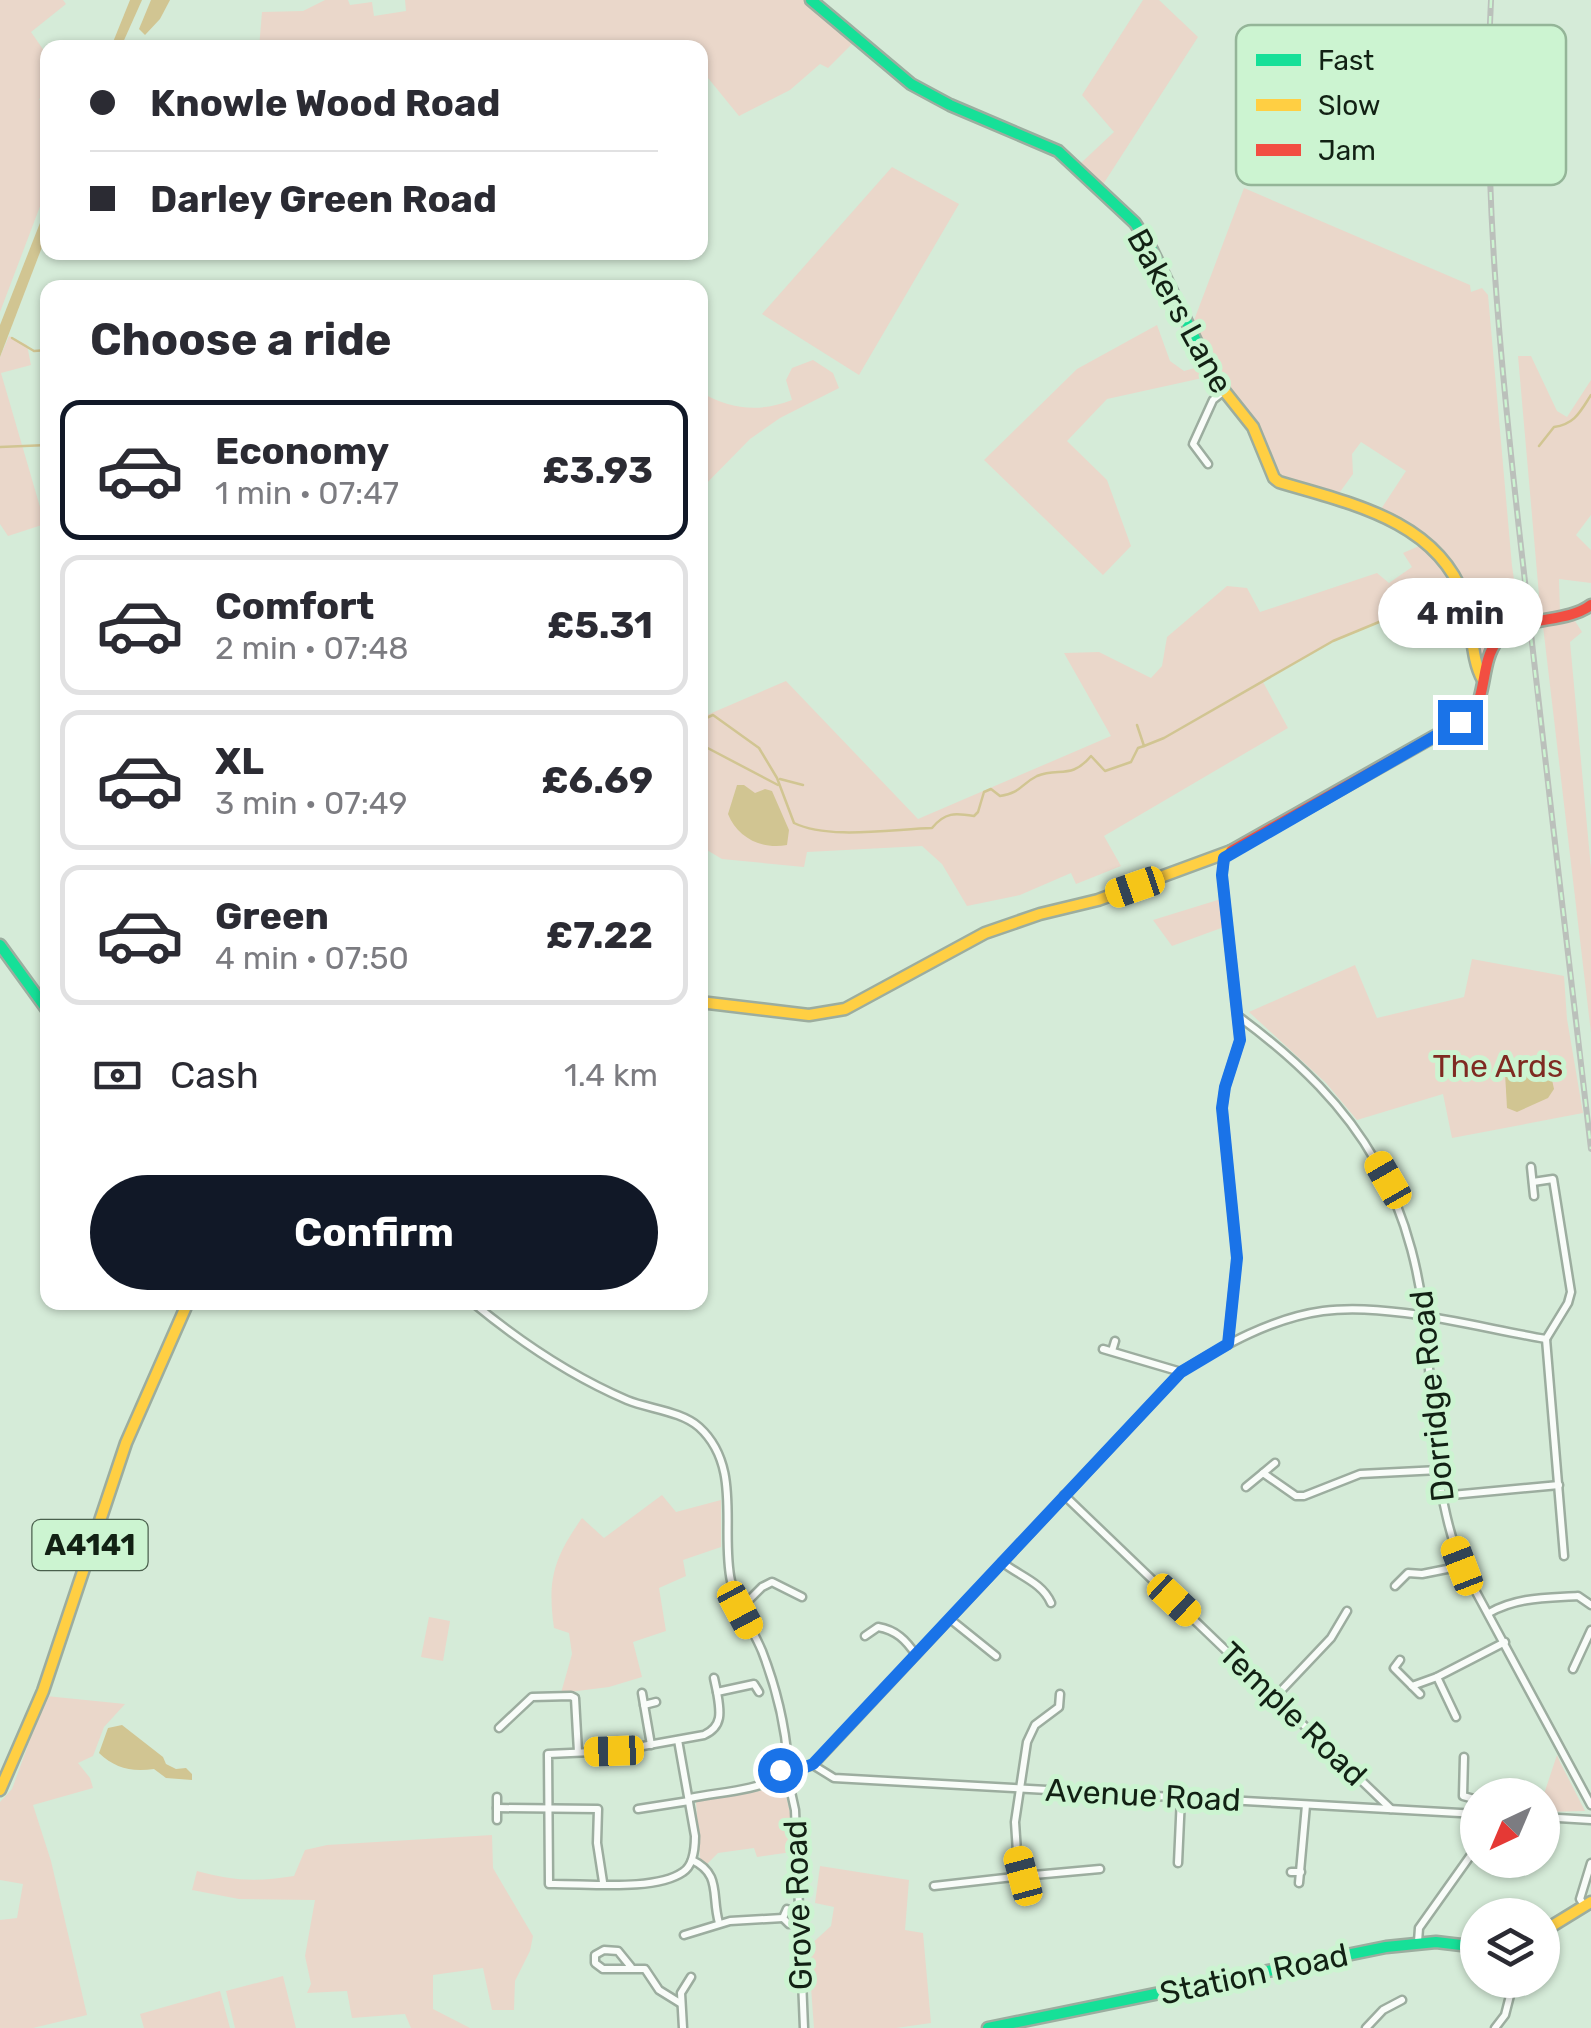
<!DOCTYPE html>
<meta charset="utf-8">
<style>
body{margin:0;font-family:Rubik,sans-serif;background:#f2f2f3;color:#2b2b33;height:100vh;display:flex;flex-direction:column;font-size:38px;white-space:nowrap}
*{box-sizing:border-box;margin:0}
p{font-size:32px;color:#7c7c81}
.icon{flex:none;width:55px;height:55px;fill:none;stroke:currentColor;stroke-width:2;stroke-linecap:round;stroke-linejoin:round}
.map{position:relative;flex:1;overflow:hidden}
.side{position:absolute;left:40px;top:280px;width:668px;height:1030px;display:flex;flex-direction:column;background:#fff;border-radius:20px;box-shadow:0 2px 8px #0004}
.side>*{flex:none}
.guide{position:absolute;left:40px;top:40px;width:668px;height:220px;border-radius:20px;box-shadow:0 2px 8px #0004;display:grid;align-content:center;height:220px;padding:0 50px;background:#fff}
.needle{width:65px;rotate:224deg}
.buttons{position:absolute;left:1460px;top:1778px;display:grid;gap:20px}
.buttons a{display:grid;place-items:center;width:100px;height:100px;border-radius:50%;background:#fff;box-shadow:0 2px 8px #0004;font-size:50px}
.end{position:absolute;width:45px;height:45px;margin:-22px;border:12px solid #1a73e8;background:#fff;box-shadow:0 0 0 5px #fff}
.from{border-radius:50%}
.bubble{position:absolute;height:70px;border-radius:35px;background:#fff;box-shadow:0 2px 8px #0004;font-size:32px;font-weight:700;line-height:70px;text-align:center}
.car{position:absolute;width:30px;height:60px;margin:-30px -15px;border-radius:12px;box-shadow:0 0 8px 2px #0007;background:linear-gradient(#f5c518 24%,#345 0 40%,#f5c518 0 76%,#345 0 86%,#f5c518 0)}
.guide b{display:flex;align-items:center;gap:35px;height:95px;font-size:38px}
.guide b+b{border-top:2px solid #e1e1e2}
.guide i{width:25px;height:25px;background:#2b2b33}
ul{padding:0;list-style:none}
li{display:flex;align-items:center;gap:30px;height:140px;margin:0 20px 15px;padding:0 30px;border:5px solid #e1e1e2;border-radius:20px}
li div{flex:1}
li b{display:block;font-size:38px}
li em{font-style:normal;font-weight:700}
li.active{border-color:#111827}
li>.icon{width:90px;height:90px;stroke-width:1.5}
h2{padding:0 50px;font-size:45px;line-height:120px}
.pay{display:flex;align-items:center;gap:25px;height:110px;padding:0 50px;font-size:38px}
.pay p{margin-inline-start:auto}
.cta{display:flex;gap:20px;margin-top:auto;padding:20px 50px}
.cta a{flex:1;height:115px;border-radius:60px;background:#111827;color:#fff;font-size:40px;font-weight:700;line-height:115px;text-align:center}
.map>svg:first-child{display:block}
.green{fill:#ead7ca}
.water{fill:#d1c592}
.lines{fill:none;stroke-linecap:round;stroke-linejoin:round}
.stream{stroke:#d1c592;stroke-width:2.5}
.street-casing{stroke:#9cad9f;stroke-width:11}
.fast-casing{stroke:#9cad9f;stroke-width:15}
.slow-casing{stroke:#9cad9f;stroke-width:15}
.jam-casing{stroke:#9cad9f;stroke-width:15}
.street{stroke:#f9fcf9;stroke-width:6}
.fast{stroke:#16e098;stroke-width:10}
.slow{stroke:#ffcf43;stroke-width:10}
.jam{stroke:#f24e42;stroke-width:10}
.rail-casing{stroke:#bbc0bb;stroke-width:6}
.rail{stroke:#ccf4d1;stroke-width:2.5;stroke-dasharray:8;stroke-linecap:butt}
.route{stroke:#1a73e8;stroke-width:12}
.labels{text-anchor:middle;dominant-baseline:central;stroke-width:10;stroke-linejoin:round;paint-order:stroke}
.shield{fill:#ccf4d1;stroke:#4a604d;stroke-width:2.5}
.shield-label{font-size:30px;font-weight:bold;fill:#122114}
.street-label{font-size:32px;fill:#122114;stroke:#ccf4d1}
.park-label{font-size:32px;fill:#7f2a22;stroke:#ccf4d1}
.key{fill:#ccf4d1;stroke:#94b598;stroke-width:2.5}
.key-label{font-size:28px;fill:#122114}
</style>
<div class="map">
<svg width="1591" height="2028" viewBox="0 0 1591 2028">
<rect width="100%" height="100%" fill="#d5ebd8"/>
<g class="green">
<polygon points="0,0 63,0 66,4 31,32 47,55 47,94 39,99 47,113 47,188 0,312"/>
<polygon points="325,0 348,0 350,5 372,2 374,16 406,11 405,0 807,0 853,43 828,68 820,64 790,90 739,116 708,78 700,81 700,48 259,48 262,12 303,11"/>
<polygon points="1143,0 1159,0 1198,37 1102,186 1080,164 1114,132 1082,95"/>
<polygon points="1565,98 1567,114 1533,119 1531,102"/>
<polygon points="892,167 959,204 859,375 762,314"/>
<path d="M1244 188 1470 285 1471 292 1482 288 1488 295 1512 566 1520 620 1505 621 1490 638 1483 660 1450 563 1425 536 1381 509 1406 471 1361 442 1352 454 1353 474 1337 496C1321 490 1299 487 1285 478 1260 463 1208 354 1193 323Z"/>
<polygon points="1157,325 1170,361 1184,371 1202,366 1207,377 1107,399 1067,441 1107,480 1131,546 1103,575 984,460 1077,369"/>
<polygon points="9,336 27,345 31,365 1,373 45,524 8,536 0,524 0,357"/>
<polygon points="1518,356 1531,356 1557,411 1567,417 1591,380 1591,515 1576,535 1591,550 1591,583 1559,579 1560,612 1541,618"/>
<path d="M813 360 833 373 839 388 780 418 750 439 700 490V392C730 409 759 413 792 400L786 380 792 368Z"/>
<polygon points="1426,543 1453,583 1426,600 1397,608 1379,622 1333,641 1263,682 1288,728 1104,836 1121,866 1076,884 1071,873 1020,895 967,906 942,864 922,846 807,852 804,867 722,859 700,846 700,718 786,681 918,819 1111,736 1064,653 1099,652 1151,678 1162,666 1167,637 1227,586 1247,588 1260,612 1377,573 1389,583 1412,567 1403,553"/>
<polygon points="1575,621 1582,632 1570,642 1591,869 1591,1033 1543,626"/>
<polygon points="1221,899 1224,927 1172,946 1153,920"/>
<polygon points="1472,959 1564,976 1567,1019 1583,1113 1452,1138 1443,1094 1357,1120 1326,1083 1249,1012 1355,965 1377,1018 1464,997"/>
<path d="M662 1495 676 1512 721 1500V1547L683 1560 686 1576 659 1588 666 1631 633 1642 642 1677 609 1687 561 1693 572 1654 569 1633 554 1628C547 1579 554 1558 582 1518L604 1538Z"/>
<polygon points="429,1617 450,1621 443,1661 421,1657"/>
<polygon points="46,1696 125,1704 104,1727 93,1756 78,1763 90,1778 93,1788 33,1805 51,1861 87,2015 33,2028 0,2028 0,1920 17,1918 23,1884 0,1880 0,1802 12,1789"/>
<polygon points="1557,1755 1560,1762 1585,1811 1543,1812 1543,1797"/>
<path d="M779 1785 784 1787 791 1817 792 1852 757 1857 754 1848 718 1853 707 1864 700 1859 696 1802C723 1796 754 1795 779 1785Z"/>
<path d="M492 1835 493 1868 533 1936 530 1951 515 1981 514 2010H492L483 1968 433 1975V2009L470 2028H411L405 2014 352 2018 347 1991 307 1993 311 1984 305 1956 315 1900 239 1899 192 1890 197 1871C232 1881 258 1882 294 1876L305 1850 327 1845Z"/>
<polygon points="820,1866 909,1880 905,1930 923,1933 931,2023 896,2028 814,2028 808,1947 831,1926 834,1907 815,1903"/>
<polygon points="283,1976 296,2028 235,2028 226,1991"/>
<polygon points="220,1991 230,2028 144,2028 140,2014"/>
</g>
<g class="water">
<polygon points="130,0 142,0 121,47 111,47"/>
<polygon points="151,0 170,0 160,19 145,35 139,29"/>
<polygon points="47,205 47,234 0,357 0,325"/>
<path d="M737 785H744L755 793 765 789 772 791 789 830 787 845C761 850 737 837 728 814Z"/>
<polygon points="1532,1060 1549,1066 1554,1089 1548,1098 1517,1112 1507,1108 1505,1073 1508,1066"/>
<path d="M122 1725 163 1757 166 1764 176 1769 186 1768 192 1774V1780L166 1778 154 1769C130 1772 115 1768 99 1753L108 1728Z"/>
</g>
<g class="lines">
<g class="stream">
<polyline points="12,338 34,351 48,350"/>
<path d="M1539 446 1554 427C1575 424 1580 412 1591 395"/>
<polyline points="0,447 48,445"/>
<path d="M700 717 704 719 713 715 759 748 777 778 794 823C829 840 893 829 932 828 945 812 955 813 974 816L978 812 984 792 991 789 1000 796C1021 793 1021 784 1037 776 1059 767 1071 780 1091 756L1105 771 1131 762 1138 748 1144 746"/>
<polyline points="1137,725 1144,746 1164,738 1333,641 1379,622 1397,608 1426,600 1453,583"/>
<polyline points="700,744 778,785"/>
<polyline points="780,779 803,785"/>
</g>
<defs>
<g id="street">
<polyline points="1208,464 1193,444 1213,400 1223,392"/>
<polyline points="1467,606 1509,629"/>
<polyline points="1225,854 1222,875 1240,1040 1225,1087 1222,1108 1237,1258 1228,1343"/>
<path d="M1238 1016C1364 1109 1417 1199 1428 1356 1434 1427 1435 1499 1462 1566L1591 1805"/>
<polyline points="1531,1167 1534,1196"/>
<polyline points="1533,1182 1553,1179 1571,1292 1568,1303 1546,1339"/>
<path d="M472 1302C519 1341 571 1376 627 1400 649 1409 681 1411 699 1427 743 1467 720 1530 731 1581 736 1606 752 1627 762 1651 776 1687 785 1724 788 1762"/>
<polyline points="1546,1339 1564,1556"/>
<polyline points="1103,1349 1181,1372"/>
<polyline points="1112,1351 1115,1341"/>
<polyline points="1263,1473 1275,1463"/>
<polyline points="1246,1487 1263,1473 1296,1496 1304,1496 1360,1474 1439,1470"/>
<polyline points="1064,1495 1391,1809"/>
<polyline points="1441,1496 1559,1485"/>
<path d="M1002 1562C1019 1576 1042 1582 1051 1603"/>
<polyline points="1395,1586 1408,1573 1422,1574 1462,1566"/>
<polyline points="740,1609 762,1587 772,1582 802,1597"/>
<path d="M1489 1613C1517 1597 1546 1598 1578 1596L1591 1605"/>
<polyline points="950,1619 996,1656"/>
<path d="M865 1636 878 1627C896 1630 906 1640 916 1655"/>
<polyline points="1400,1660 1394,1668 1412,1686 1437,1677 1505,1642"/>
<polyline points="1573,1669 1591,1630"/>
<polyline points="1437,1677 1456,1717"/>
<polyline points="714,1678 717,1692"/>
<polyline points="1412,1686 1420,1694"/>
<polyline points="642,1693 651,1745"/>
<polyline points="1060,1694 1059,1707 1035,1725 1027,1742 1015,1822 1017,1852 1023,1876 1100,1869"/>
<polyline points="1276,1696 1331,1638 1347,1611"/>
<polyline points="644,1705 656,1702"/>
<polyline points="499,1728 532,1697 571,1696 575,1698 578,1752"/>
<path d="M678 1740 695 1836C695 1848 694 1865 683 1872 654 1892 584 1883 549 1884L548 1754 615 1751 704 1735C724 1726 720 1710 717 1692L754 1684 759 1692"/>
<polyline points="1464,1757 1463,1796 1478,1800"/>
<circle cx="789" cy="1773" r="10"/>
<polyline points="813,1765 834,1778 1478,1814"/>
<path d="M798 1770 813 1765 820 1758 1181 1372C1224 1345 1272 1318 1323 1311 1388 1302 1480 1328 1546 1339"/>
<polyline points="789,1783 795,1810 804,2028"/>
<polyline points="497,1797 497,1820"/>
<path d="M690 1798C719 1792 754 1791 780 1777"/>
<polyline points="497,1808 598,1809 597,1843 603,1882"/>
<polyline points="638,1809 689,1801"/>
<polyline points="1542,1817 1591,1820"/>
<path d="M692 1860C722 1874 711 1896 719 1923"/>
<polyline points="1178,1863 1181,1797"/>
<polyline points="1291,1872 1301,1872"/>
<polyline points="1299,1883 1306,1805"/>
<polyline points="934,1886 1023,1876"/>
<polyline points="1584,1905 1580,1899 1591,1863"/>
<polyline points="787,1909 783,1918 789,1924"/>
<polyline points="684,1935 730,1921 783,1918"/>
<polyline points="1418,1942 1419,1928 1478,1845"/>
<polyline points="631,1967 618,1951 604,1950 595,1955 595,1963 603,1969 645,1969 659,1990 680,2003"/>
<polyline points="683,2028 681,1993 691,1977"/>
<polyline points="1366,2028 1383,2010 1402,2000"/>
<polyline points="1495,2028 1505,2015 1514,1980"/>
</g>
<g id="fast">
<polyline points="811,0 911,84 950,105 1058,151 1135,223 1152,250 1214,378"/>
<polyline points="0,945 48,1011"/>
<polyline points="988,2028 1386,1947 1436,1942 1478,1947"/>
</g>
<g id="slow">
<path d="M1214 378 1253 427 1274 478 1279 482C1349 503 1436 520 1464 597 1473 622 1470 658 1483 680"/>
<polyline points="700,1002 809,1015 845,1009 985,933 1040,914 1098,900 1231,851"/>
<polyline points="0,1790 43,1691 126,1443 188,1302"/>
<polyline points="1542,1932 1591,1902"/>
</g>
<path id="jam" d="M1231 851 1472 715C1487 692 1481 662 1497 641 1518 614 1565 625 1591 605"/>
</defs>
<use href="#street" class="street-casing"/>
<use href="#fast" class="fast-casing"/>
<use href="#slow" class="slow-casing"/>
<use href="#jam" class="jam-casing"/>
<use href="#street" class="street"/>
<use href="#fast" class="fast"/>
<use href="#slow" class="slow"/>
<use href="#jam" class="jam"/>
<defs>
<path id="rail" d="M1491 0C1482 181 1500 358 1520 538 1542 742 1568 945 1591 1149"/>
</defs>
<use href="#rail" class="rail-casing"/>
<use href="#rail" class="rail"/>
</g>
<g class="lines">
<polyline class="route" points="780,1770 788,1762 798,1770 813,1764 1181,1372 1228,1344 1237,1258 1222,1108 1225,1087 1240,1040 1222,875 1224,858 1460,722"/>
</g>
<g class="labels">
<rect class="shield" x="32.5" y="1520" width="115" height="50" rx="8"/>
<g class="shield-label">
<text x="90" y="1545">A4141</text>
</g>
<g class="street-label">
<text transform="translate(1180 311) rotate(61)">Bakers Lane</text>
<text transform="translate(1432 1396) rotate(-96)">Dorridge Road</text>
<text transform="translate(1293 1714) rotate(44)">Temple Road</text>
<text transform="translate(1143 1795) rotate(3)">Avenue Road</text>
<text transform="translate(798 1905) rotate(-92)">Grove Road</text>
<text transform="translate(1254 1974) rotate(-12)">Station Road</text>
</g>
<g class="park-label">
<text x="1498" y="1066">The Ards</text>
</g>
</g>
<rect x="1236" y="25" width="330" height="160" rx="15" class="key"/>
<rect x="1256" y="54" width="45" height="12" fill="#16e098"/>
<rect x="1256" y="99" width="45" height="12" fill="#ffcf43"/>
<rect x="1256" y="144" width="45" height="12" fill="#f24e42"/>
<g class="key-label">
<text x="1318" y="70">Fast</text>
<text x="1318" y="115">Slow</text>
<text x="1318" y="160">Jam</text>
</g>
</svg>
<div class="buttons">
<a><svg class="needle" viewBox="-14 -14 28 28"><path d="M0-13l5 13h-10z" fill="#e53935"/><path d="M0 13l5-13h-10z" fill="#7c7c81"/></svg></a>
<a><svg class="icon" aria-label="layers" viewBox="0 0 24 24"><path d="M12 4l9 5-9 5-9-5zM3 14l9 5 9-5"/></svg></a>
</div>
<i class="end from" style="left:780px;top:1770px"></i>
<i class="end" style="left:1460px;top:722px"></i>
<div class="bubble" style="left:1378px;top:578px;width:165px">4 min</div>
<i class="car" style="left:1135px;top:887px;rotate:251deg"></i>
<i class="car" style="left:1388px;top:1180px;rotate:330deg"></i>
<i class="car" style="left:1462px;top:1566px;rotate:339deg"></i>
<i class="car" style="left:1174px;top:1600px;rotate:133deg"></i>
<i class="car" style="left:740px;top:1610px;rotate:152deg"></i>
<i class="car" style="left:614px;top:1751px;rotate:268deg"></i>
<i class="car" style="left:1023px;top:1876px;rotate:345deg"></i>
<div class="guide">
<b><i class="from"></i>Knowle Wood Road</b>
<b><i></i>Darley Green Road</b>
</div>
<section class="side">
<h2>Choose a ride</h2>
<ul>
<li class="active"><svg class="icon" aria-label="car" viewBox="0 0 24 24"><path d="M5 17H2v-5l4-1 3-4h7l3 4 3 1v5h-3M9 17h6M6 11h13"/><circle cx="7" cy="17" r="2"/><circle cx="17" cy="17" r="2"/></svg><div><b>Economy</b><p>1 min · 07:47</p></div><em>£3.93</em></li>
<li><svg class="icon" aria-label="car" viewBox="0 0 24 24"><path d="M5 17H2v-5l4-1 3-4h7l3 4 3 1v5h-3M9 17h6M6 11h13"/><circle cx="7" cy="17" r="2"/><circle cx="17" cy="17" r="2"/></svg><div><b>Comfort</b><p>2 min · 07:48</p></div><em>£5.31</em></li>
<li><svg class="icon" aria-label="car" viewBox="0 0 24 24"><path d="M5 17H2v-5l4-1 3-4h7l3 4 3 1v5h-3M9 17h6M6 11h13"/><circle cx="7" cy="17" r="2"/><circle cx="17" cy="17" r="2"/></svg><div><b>XL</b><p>3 min · 07:49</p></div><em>£6.69</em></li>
<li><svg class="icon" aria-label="car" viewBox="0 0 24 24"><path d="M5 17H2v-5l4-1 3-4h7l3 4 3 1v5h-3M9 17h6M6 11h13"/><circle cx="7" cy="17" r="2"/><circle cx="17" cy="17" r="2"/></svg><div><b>Green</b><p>4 min · 07:50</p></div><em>£7.22</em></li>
</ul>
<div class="pay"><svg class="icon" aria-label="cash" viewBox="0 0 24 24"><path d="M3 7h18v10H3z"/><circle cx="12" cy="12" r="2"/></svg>Cash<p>1.4 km</p></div>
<div class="cta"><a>Confirm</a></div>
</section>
</div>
